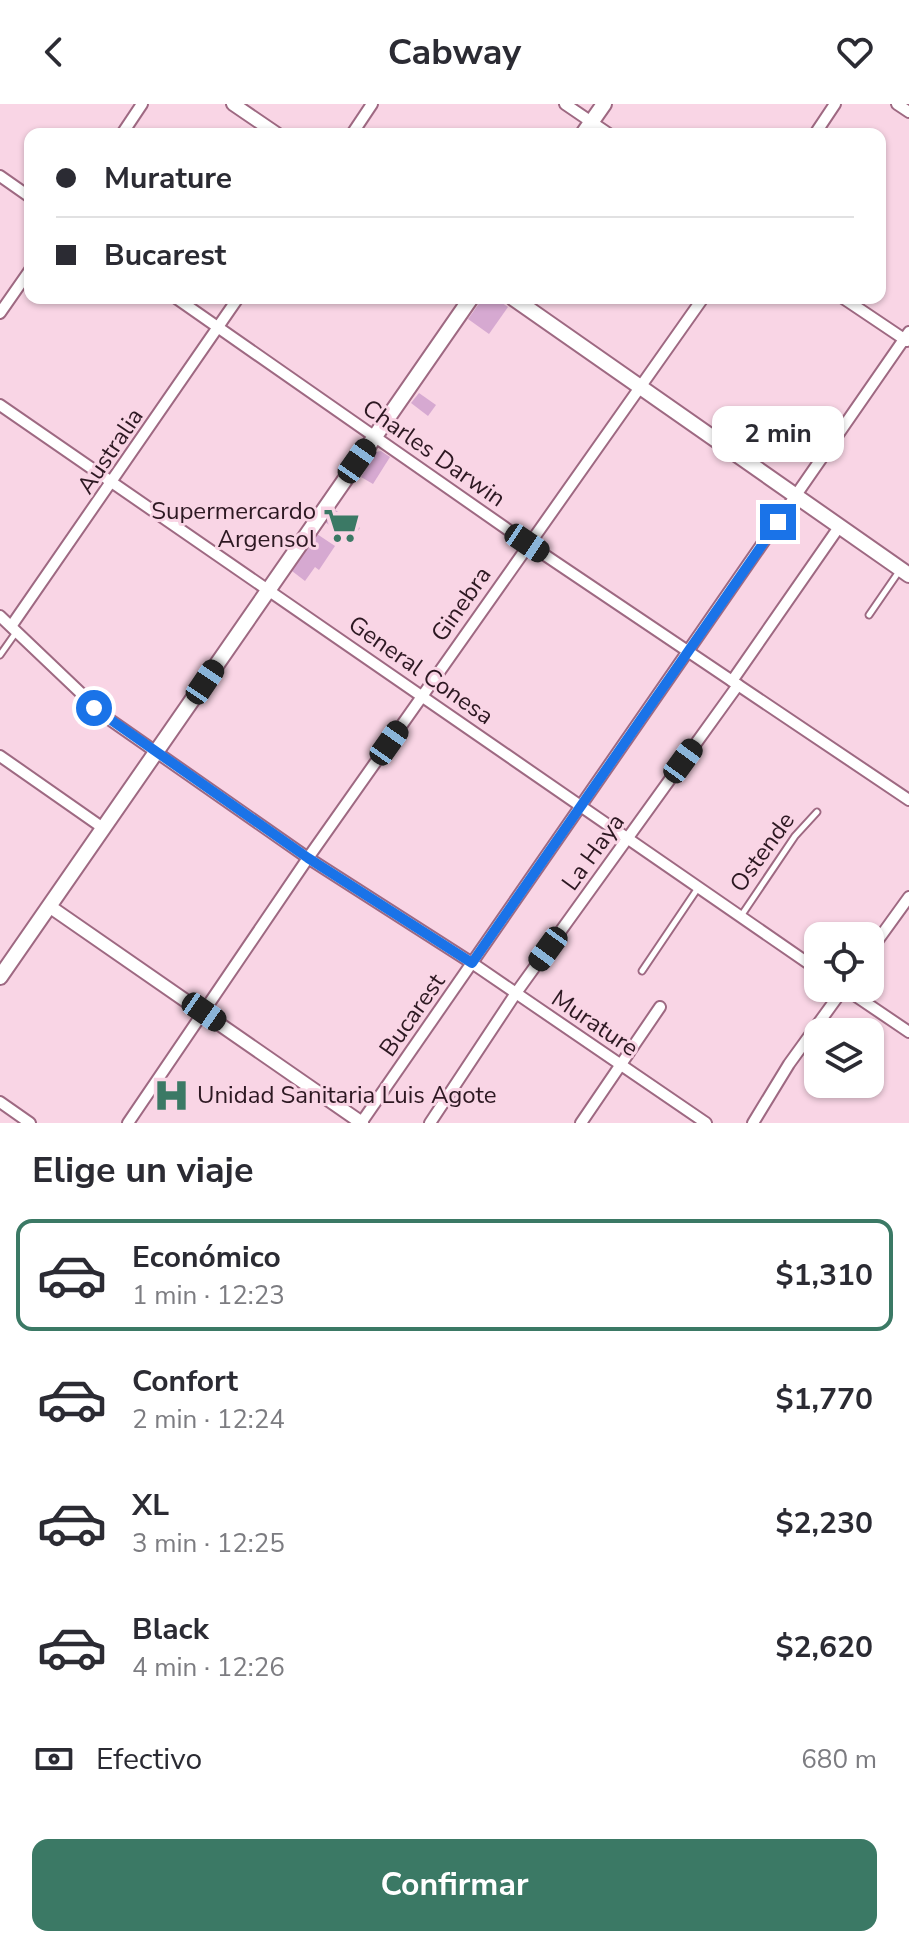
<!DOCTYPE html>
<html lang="es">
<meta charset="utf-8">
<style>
body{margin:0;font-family:"Nunito Sans",sans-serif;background:#f7f7f7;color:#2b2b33;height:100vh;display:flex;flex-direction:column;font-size:30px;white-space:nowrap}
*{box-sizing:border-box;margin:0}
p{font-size:26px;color:#7c7c81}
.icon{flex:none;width:44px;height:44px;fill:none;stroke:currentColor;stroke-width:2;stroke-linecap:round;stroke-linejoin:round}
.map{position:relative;height:1019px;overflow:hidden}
.sheet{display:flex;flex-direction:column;background:#fff;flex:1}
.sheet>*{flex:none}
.top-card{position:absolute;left:24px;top:24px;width:862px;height:176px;border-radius:16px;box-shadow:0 2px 6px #0004;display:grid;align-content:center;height:176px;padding:0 32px;background:#fff}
.tools{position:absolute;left:804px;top:818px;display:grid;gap:16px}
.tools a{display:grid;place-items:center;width:80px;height:80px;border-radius:16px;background:#fff;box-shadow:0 2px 6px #0004;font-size:40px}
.end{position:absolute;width:36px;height:36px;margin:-18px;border:10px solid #1a73e8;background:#fff;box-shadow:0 0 0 4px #fff}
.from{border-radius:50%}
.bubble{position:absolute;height:56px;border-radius:16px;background:#fff;box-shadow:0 2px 6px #0004;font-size:26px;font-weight:700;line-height:56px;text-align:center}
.car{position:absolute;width:24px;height:48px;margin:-24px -12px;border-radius:10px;box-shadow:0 0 6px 2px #0007;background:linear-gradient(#222 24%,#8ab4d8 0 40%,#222 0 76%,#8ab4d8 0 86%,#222 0)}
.top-card b{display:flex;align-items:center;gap:28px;height:76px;font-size:30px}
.top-card b+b{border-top:2px solid #e1e1e2}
.top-card i{width:20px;height:20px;background:#2b2b33}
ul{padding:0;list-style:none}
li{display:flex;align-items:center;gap:24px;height:112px;margin:0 16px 12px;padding:0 16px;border:4px solid transparent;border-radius:16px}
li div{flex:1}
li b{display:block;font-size:30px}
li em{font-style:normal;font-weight:700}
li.selected{border-color:#3b7965}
li>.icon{width:72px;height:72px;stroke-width:1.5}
h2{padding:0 32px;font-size:36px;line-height:96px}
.pay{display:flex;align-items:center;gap:20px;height:88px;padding:0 32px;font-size:30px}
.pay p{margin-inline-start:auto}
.action{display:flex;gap:16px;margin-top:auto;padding:16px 32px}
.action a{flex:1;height:92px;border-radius:16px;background:#3b7965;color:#fff;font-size:32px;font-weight:700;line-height:92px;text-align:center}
header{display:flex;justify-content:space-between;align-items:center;height:104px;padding:0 32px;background:#fff;font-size:36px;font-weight:700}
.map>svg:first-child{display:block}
.building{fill:#d6a9d1}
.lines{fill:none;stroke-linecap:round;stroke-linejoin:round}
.service-casing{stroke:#9e6982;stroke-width:9}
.minor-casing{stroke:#9e6982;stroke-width:14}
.tertiary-casing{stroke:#9e6982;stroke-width:16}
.secondary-casing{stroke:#9e6982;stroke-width:18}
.service{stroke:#fff;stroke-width:5}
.minor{stroke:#fff;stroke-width:10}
.tertiary{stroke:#fff;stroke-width:12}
.secondary{stroke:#fff;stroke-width:14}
.route{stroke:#1a73e8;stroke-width:10}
.labels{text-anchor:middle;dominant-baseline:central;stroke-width:6;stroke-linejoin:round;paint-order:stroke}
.street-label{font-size:24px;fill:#2d1822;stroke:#f9d5e5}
.poi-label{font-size:24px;fill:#2d1822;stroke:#f9d5e5;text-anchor:end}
</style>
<header><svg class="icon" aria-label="back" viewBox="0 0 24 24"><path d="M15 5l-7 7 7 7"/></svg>Cabway<svg class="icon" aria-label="heart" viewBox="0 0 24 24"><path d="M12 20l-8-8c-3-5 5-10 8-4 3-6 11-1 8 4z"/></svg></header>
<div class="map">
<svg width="909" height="1019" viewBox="0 0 909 1019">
<rect width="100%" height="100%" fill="#f9d5e5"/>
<g class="building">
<polygon points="483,194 495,194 508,203 489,230 468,215"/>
<polygon points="419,289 436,301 428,312 411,299"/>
<polygon points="381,347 390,353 373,380 361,373 376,348"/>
<polygon points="334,405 360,424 351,436 325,418"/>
<polygon points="317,430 335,442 319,466 315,463 305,477 292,467"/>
</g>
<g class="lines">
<defs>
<g id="service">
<polyline points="869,511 900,466"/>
<polyline points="0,551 17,527"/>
<polyline points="741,812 795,732 817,708"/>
<polyline points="642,867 698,784"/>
</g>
<g id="minor">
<polyline points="565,0 609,30"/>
<polyline points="897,0 909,8"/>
<polyline points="122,30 142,0"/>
<polyline points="352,30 372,0"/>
<polyline points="815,30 835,0"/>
<polyline points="0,72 30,93"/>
<polyline points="176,194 527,439 909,696"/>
<polyline points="843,194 907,237"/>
<polyline points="0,209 30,166"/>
<polyline points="0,301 818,866"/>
<polyline points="0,512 106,613 308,754 472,859 706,1019"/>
<polyline points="12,521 238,194"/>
<polyline points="732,577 839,423"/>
<polyline points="0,652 103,724"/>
<polyline points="870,847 909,793"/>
<polyline points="0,998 30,1019"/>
<polyline points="128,1019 308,754 703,194"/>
<polyline points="361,1019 909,228"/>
<polyline points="430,1019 516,889 738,581"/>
<polyline points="581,1019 660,903"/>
<polyline points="753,1019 789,960 844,884 909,928"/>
</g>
<g id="tertiary">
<polyline points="233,0 277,30"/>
<polyline points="49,802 362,1019"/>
</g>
<g id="secondary">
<polyline points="583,30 604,0"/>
<polyline points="513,194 909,471"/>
<polyline points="0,873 471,194"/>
</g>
</defs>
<use href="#service" class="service-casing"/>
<use href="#minor" class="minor-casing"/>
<use href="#tertiary" class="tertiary-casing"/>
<use href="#secondary" class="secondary-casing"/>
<use href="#service" class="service"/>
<use href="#minor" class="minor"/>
<use href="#tertiary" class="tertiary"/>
<use href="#secondary" class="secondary"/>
</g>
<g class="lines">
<polyline class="route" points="94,604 308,754 472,859 778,418"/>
</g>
<defs>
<symbol id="supermarket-bare" viewBox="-9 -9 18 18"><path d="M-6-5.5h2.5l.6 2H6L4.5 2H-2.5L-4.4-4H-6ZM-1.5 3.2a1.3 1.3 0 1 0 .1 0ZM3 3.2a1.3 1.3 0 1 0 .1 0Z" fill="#3b7965" stroke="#f9d5e5" stroke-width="2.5" paint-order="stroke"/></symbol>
<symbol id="hospital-bare" viewBox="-9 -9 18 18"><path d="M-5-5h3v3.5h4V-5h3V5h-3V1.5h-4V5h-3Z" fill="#3b7965" stroke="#f9d5e5" stroke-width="2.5" paint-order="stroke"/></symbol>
</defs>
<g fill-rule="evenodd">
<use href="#supermarket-bare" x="316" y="396" width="51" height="51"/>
<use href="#hospital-bare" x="146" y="966" width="51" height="51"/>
</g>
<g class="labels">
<g class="street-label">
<text transform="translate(110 347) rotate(-56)">Australia</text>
<text transform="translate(434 349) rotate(35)">Charles Darwin</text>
<text transform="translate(461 500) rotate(-55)">Ginebra</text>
<text transform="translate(421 566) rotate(35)">General Conesa</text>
<text transform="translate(593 748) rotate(-54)">La Haya</text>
<text transform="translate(762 748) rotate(-54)">Ostende</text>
<text transform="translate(412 911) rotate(-55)">Bucarest</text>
<text transform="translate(595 919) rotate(34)">Murature</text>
</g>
<g class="poi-label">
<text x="316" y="407">Supermercardo<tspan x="316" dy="28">Argensol</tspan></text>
<text x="197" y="991" text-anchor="start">Unidad Sanitaria Luis Agote</text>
</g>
</g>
</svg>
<div class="tools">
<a><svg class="icon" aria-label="locate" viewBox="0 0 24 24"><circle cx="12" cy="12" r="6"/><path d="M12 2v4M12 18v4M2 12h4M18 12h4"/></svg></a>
<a><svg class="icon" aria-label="layers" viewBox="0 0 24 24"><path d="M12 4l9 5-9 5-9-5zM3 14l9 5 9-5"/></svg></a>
</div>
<i class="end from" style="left:94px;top:604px"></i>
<i class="end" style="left:778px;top:418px"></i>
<div class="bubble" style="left:712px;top:302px;width:132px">2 min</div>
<i class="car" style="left:357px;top:357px;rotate:35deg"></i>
<i class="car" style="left:527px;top:439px;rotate:124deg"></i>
<i class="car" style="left:205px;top:578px;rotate:34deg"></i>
<i class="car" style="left:389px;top:639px;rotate:35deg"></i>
<i class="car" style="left:683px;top:657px;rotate:36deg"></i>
<i class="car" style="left:548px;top:845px;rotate:216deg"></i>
<i class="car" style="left:204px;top:908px;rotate:125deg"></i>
<div class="top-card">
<b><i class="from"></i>Murature</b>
<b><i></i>Bucarest</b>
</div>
</div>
<section class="sheet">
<h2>Elige un viaje</h2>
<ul>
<li class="selected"><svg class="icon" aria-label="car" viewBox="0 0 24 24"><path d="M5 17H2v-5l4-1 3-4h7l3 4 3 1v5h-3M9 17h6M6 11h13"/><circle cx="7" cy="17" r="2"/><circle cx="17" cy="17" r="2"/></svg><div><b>Económico</b><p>1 min · 12:23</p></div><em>$1,310</em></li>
<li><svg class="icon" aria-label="car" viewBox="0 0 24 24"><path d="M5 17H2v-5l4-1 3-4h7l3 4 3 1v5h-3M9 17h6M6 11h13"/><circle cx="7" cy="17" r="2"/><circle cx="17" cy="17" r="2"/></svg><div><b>Confort</b><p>2 min · 12:24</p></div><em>$1,770</em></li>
<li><svg class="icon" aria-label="car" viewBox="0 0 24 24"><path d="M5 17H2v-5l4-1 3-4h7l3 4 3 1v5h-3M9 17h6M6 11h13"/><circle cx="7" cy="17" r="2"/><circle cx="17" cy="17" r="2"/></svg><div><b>XL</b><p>3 min · 12:25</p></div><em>$2,230</em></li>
<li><svg class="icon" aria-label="car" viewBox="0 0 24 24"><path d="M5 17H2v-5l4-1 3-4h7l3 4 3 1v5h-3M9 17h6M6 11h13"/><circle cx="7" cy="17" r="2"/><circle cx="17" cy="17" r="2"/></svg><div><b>Black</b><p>4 min · 12:26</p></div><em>$2,620</em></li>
</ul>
<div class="pay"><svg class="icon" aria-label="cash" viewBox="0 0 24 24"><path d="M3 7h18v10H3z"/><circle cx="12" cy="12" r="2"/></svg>Efectivo<p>680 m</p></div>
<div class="action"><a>Confirmar</a></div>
</section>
